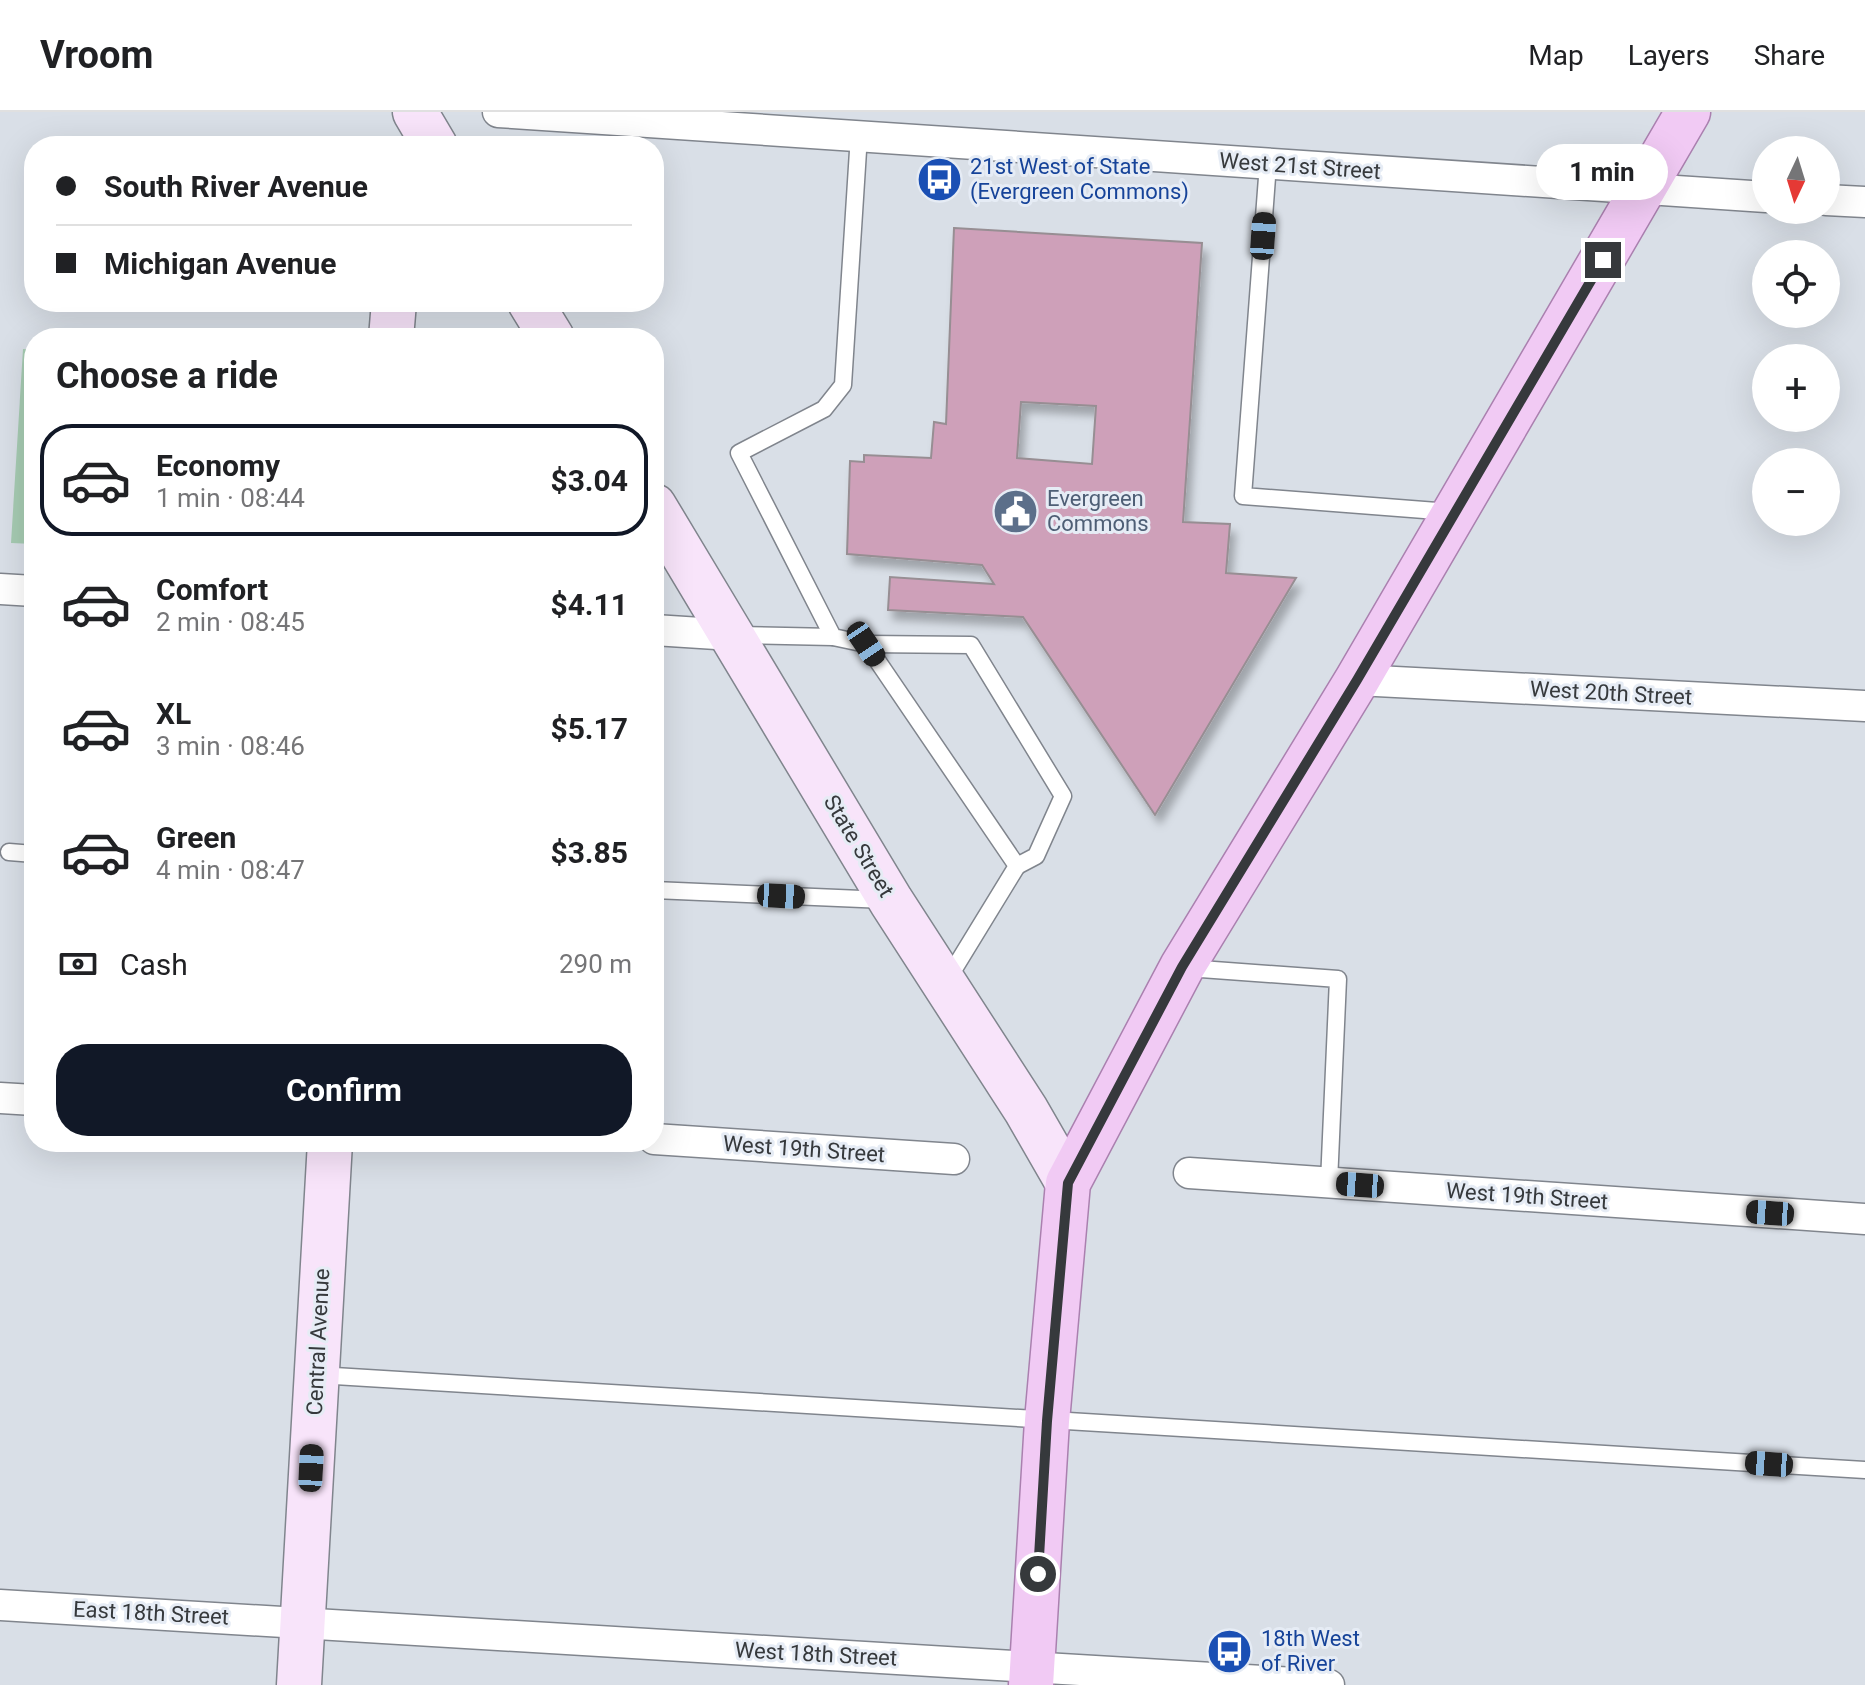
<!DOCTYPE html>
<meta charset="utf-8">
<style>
body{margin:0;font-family:Roboto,sans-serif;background:#f6f6f6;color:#202124;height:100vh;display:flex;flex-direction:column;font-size:30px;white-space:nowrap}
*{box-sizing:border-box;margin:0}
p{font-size:26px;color:#757577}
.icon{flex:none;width:44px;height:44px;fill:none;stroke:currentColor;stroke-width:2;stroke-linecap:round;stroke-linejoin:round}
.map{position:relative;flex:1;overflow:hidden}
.panel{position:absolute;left:24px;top:216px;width:640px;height:824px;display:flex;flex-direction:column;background:#fff;border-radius:32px;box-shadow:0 8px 32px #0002}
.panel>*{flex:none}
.hud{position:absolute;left:24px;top:24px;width:640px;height:176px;border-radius:32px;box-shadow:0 8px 32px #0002;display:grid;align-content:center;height:176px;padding:0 32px;background:#fff}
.needle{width:52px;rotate:184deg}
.buttons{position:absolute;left:1752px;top:24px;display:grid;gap:16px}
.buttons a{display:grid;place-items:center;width:88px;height:88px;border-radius:50%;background:#fff;box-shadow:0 8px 32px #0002;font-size:40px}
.end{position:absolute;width:36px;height:36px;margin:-18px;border:10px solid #36393c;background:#fff;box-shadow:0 0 0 4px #fff}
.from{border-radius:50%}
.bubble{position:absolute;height:56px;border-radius:28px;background:#fff;box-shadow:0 8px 32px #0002;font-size:26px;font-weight:700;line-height:56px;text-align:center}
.car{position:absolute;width:24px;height:48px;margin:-24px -12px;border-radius:10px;box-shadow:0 0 6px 2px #0007;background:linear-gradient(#222 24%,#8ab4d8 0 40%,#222 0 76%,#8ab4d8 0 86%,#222 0)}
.hud b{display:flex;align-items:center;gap:28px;height:76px;font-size:30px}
.hud b+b{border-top:2px solid #e0e0e0}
.hud i{width:20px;height:20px;background:#202124}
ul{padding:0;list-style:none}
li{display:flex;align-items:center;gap:24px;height:112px;margin:0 16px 12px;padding:0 16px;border:4px solid transparent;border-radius:32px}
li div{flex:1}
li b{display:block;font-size:30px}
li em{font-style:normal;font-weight:700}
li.current{border-color:#111827}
li>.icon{width:72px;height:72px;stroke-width:1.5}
h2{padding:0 32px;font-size:36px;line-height:96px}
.pay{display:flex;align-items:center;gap:20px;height:88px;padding:0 32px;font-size:30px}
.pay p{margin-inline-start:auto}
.action{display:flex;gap:16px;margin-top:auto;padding:16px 32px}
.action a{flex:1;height:92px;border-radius:32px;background:#111827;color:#fff;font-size:32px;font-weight:700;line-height:92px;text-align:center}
header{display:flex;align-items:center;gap:48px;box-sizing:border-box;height:112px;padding:0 40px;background:#fff;border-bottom:2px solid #e0e0e0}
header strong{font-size:38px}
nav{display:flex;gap:44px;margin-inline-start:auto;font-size:28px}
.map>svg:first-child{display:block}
.green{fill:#a6cbb2}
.building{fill:#cea0b9;stroke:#978e93;stroke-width:2;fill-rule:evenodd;filter:url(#shadow)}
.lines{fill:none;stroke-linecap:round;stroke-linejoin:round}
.lane-casing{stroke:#80858d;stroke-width:19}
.street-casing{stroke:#80858d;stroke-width:33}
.secondary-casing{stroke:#80858d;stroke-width:47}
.primary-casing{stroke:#aa80af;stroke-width:47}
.lane{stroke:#fff;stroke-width:16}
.street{stroke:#fff;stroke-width:30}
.secondary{stroke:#f8e4fa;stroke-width:44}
.primary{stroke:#f1caf4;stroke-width:44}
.route{stroke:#36393c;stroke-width:10}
.labels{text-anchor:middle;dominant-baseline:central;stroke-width:6;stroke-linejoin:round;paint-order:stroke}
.transit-label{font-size:22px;fill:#164399;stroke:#e6ecf5;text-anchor:start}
.street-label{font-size:22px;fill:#36393c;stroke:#e6ecf5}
.service-label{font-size:22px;fill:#4e5e75;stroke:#e6ecf5;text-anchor:start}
</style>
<header>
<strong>Vroom</strong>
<nav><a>Map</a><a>Layers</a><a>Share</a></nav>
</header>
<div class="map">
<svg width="1865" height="1573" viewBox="0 0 1865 1573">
<defs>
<filter id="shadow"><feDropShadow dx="5" dy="9" stdDeviation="4" flood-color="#0004"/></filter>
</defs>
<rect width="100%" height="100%" fill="#d9dfe7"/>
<polygon class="green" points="23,237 34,238 34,432 11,431"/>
<path class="building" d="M954 116 1202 131 1183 410 1230 412 1226 461 1296 466 1155 703 1023 505 888 498 890 465 994 472 982 453 847 442 850 349 864 350V343L931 346 934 310 946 312ZM1021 290 1096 294 1092 352 1017 346Z"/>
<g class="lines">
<defs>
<g id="lane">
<polyline points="859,23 843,273 824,297 739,341 833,525 866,532 1017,754 946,870"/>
<polyline points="1268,52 1243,384 1450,400"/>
<polyline points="738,523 833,525"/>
<polyline points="866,532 971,533 1063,684 1036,744 1017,754"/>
<polyline points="9,740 34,742"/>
<polyline points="654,778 885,788"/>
<polyline points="1187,856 1338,867 1329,1070"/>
<polyline points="318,1263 1865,1358"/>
</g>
<g id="street">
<polyline points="498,0 1766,85"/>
<polyline points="1826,88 1865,90"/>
<polyline points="0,477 34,479"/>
<polyline points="654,518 732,523"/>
<polyline points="1357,568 1865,594"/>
<polyline points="0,986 34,988"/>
<polyline points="654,1027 954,1047"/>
<polyline points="1189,1061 1865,1107"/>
<polyline points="0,1493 1329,1573"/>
</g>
<g id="secondary">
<polyline points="415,0 435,34"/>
<polyline points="530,190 552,226"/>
<polyline points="391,226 394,190"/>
<polyline points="654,394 891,789 1026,998 1068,1071"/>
<polyline points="299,1573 330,1030"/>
</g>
<polyline id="primary" points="1031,1573 1047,1309 1068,1071 1182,855 1357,568 1688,0"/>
</defs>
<use href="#lane" class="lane-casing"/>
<use href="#street" class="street-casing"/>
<use href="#secondary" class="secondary-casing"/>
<use href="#primary" class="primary-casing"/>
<use href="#lane" class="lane"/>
<use href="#street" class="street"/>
<use href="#secondary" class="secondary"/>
<use href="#primary" class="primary"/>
</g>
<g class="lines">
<polyline class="route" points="1038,1462 1047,1309 1068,1071 1182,855 1357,568 1603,148"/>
</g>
<defs>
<symbol id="bus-disc" viewBox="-11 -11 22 22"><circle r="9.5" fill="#1a4fb4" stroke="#e6ecf5"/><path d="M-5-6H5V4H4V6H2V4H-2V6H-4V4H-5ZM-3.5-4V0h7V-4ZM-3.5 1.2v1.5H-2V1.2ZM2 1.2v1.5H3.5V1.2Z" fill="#fff"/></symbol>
<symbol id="civic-disc" viewBox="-11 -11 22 22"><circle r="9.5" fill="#5c6f8a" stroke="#e6ecf5"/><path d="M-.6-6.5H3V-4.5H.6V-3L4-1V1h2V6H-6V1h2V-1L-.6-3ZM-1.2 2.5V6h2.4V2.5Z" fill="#fff"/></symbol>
</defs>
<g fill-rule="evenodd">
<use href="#bus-disc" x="914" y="42" width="51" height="51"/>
<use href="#civic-disc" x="990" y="374" width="51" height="51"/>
<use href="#bus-disc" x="1204" y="1514" width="51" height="51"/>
</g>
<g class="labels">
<g class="transit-label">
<text x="970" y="54">21st West of State<tspan x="970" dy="25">(Evergreen Commons)</tspan></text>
<text x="1261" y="1526">18th West<tspan x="1261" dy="25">of River</tspan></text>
</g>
<g class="street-label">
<text transform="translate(1300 54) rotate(4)">West 21st Street</text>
<text transform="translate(1611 581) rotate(3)">West 20th Street</text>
<text transform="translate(859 734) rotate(59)">State Street</text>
<text transform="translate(804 1037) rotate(4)">West 19th Street</text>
<text transform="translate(1527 1084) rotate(4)">West 19th Street</text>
<text transform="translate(318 1230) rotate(-87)">Central Avenue</text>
<text transform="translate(151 1501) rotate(3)">East 18th Street</text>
<text transform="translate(816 1542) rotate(3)">West 18th Street</text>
</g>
<g class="service-label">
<text x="1047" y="386">Evergreen<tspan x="1047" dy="25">Commons</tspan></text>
</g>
</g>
</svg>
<div class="buttons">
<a><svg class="needle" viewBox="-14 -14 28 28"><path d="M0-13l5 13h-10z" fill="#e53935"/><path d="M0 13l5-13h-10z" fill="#757577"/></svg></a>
<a><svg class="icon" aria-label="locate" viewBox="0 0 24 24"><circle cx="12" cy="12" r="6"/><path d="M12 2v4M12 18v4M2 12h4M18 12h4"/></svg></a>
<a>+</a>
<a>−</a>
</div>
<i class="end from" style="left:1038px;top:1462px"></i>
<i class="end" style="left:1603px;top:148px"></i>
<div class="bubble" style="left:1536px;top:32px;width:132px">1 min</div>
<i class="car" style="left:1263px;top:124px;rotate:4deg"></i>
<i class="car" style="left:866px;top:532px;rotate:146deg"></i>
<i class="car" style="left:781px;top:784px;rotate:93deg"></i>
<i class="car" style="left:1360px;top:1073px;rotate:274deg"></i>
<i class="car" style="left:1770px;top:1101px;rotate:274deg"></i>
<i class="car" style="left:1769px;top:1352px;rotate:274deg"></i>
<i class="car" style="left:311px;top:1356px;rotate:3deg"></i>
<div class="hud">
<b><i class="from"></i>South River Avenue</b>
<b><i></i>Michigan Avenue</b>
</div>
<section class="panel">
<h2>Choose a ride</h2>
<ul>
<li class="current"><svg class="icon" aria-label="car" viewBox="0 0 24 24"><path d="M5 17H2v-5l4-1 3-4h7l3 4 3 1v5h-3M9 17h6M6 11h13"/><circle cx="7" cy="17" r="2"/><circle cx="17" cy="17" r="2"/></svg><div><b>Economy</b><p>1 min · 08:44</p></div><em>$3.04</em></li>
<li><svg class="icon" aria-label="car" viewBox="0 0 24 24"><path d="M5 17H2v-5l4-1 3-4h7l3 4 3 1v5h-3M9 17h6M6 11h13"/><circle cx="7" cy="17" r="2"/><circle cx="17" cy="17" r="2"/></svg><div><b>Comfort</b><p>2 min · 08:45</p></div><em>$4.11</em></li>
<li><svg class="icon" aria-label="car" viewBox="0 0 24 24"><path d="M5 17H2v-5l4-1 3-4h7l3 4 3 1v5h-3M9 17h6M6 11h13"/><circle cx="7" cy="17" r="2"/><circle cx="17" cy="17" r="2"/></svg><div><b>XL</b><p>3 min · 08:46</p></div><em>$5.17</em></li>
<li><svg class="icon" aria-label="car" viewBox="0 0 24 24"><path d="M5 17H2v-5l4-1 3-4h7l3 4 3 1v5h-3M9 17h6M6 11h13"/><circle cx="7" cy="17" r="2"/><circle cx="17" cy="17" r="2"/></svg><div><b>Green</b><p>4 min · 08:47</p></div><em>$3.85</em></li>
</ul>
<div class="pay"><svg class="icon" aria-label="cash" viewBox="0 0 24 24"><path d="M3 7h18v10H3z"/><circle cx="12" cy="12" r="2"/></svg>Cash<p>290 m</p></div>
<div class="action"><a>Confirm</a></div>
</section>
</div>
